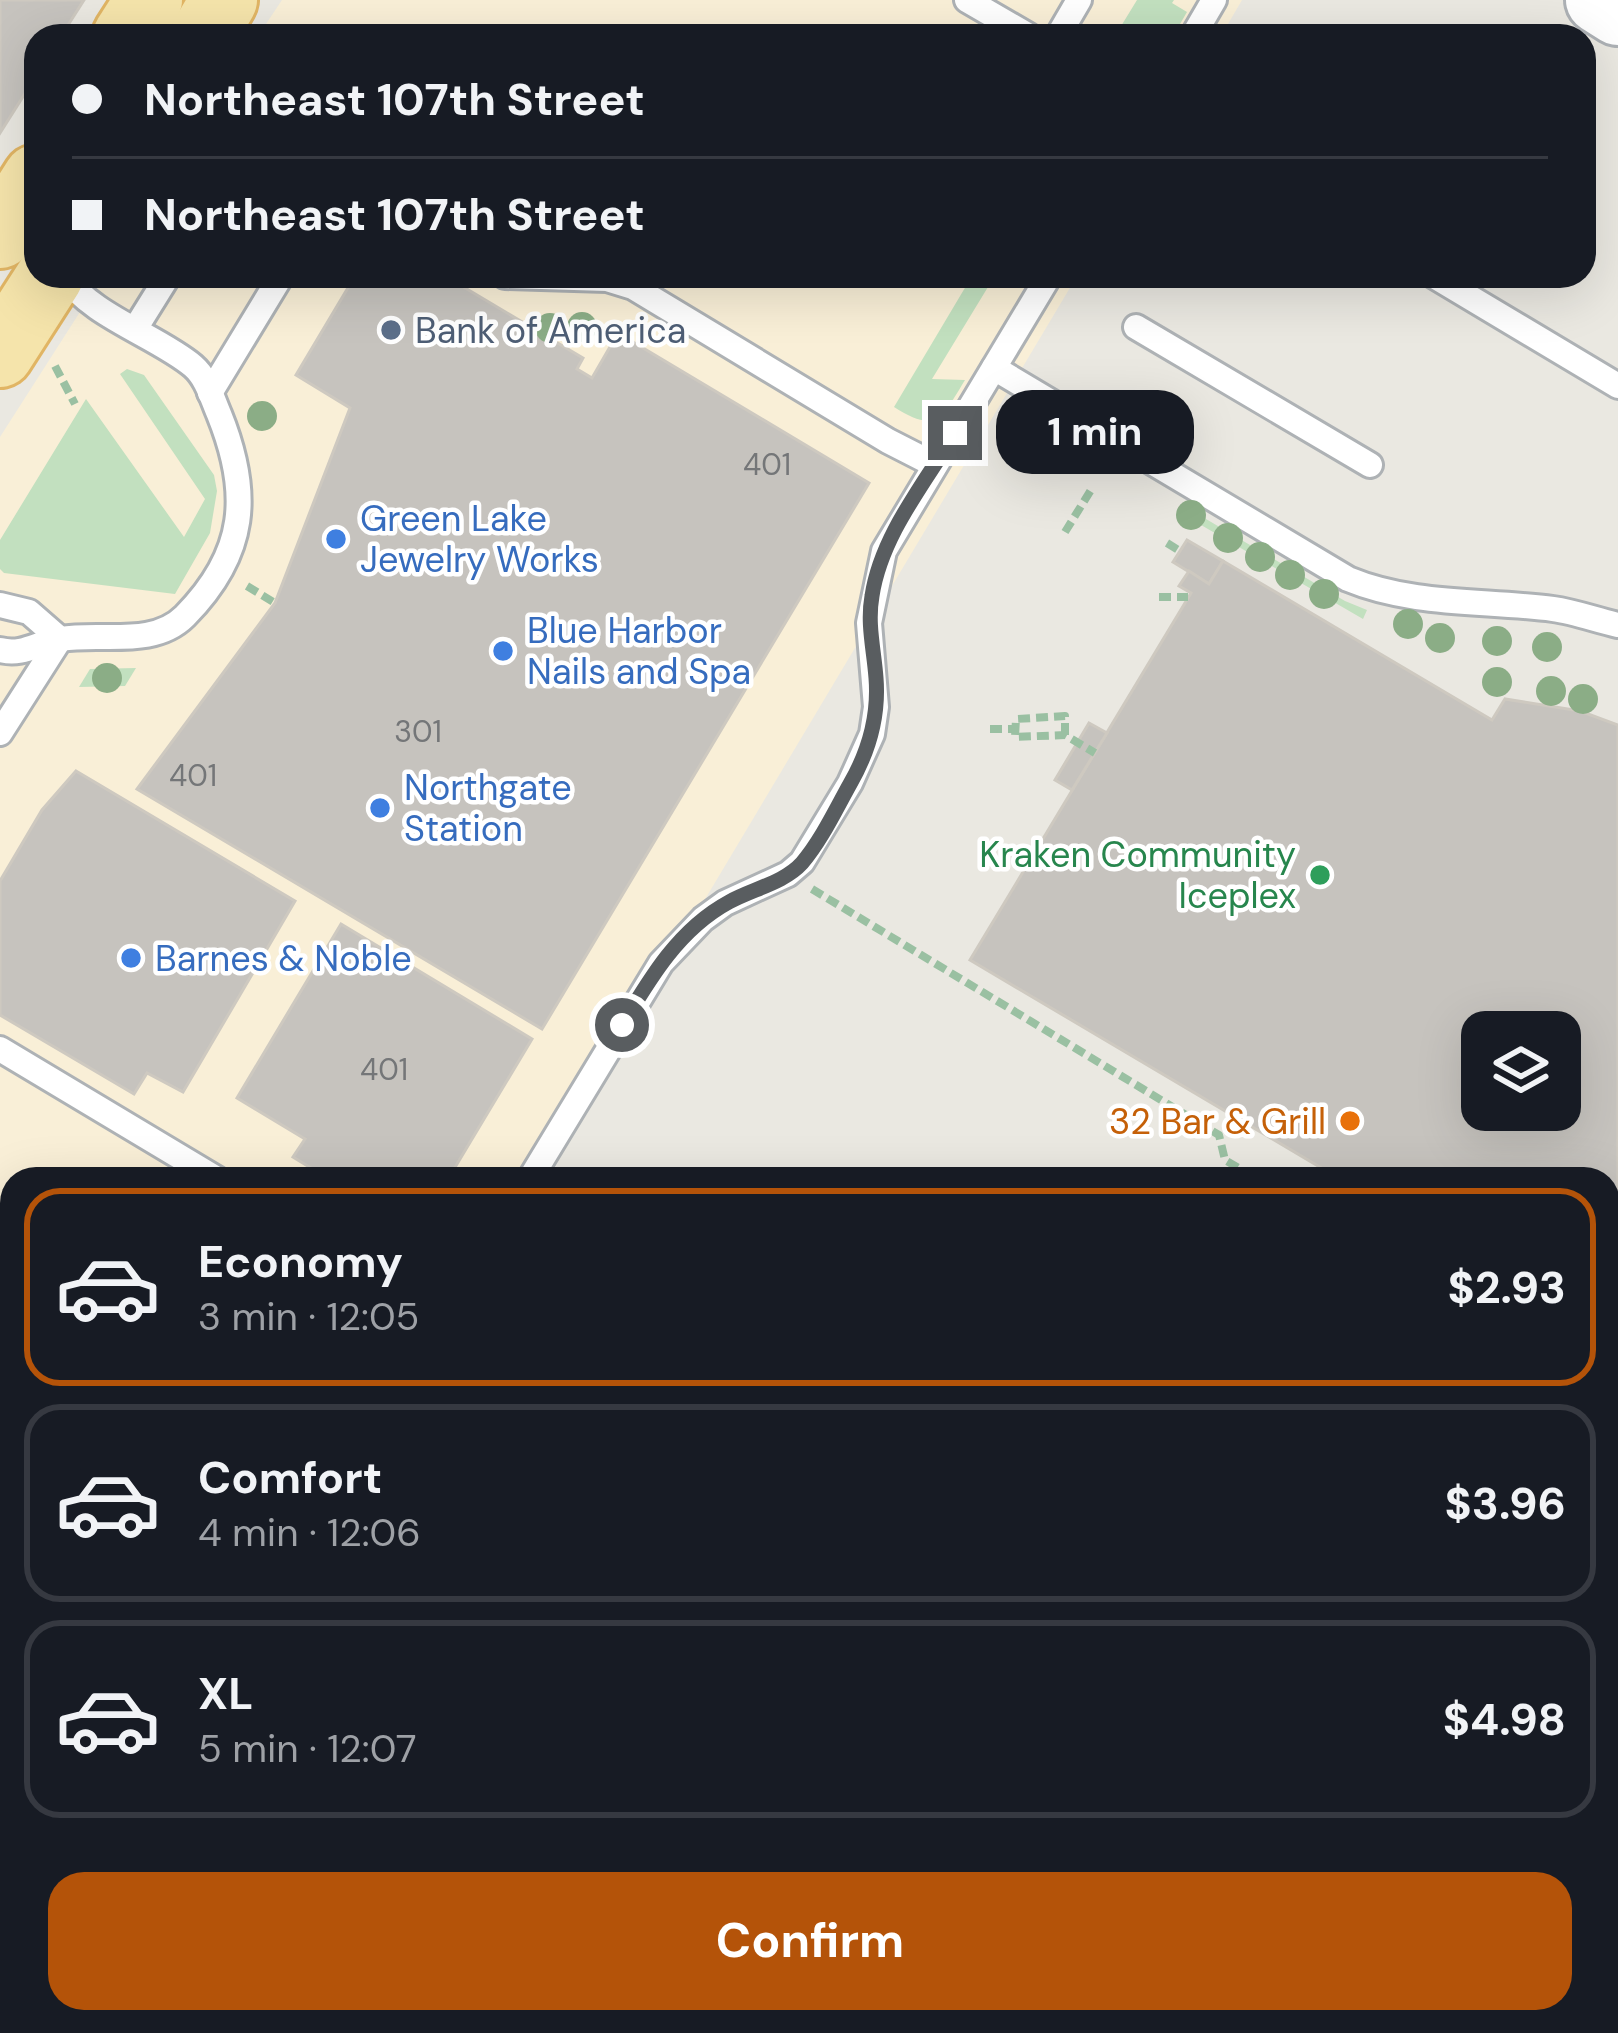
<!DOCTYPE html>
<meta charset="utf-8">
<style>
body{margin:0;font-family:"DM Sans",sans-serif;background:#20242c;color:#f1f3f6;height:100vh;display:flex;flex-direction:column;font-size:45px;white-space:nowrap}
*{box-sizing:border-box;margin:0}
p{font-size:39px;color:#9ea1a6}
.icon{flex:none;width:66px;height:66px;fill:none;stroke:currentColor;stroke-width:2;stroke-linecap:round;stroke-linejoin:round}
.map{position:relative;flex:1;overflow:hidden}
.sheet{position:absolute;left:0px;top:1167px;width:1620px;height:867px;display:flex;flex-direction:column;background:#171b24;border-radius:36px 36px 0 0;box-shadow:0 12px 48px #0002}
.sheet>*{flex:none}
.guide{position:absolute;left:24px;top:24px;width:1572px;height:264px;border-radius:36px;box-shadow:0 12px 48px #0002;display:grid;align-content:center;height:264px;padding:0 48px;background:#171b24}
.controls{position:absolute;left:1461px;top:1011px;display:grid;gap:24px}
.controls a{display:grid;place-items:center;width:120px;height:120px;border-radius:24px;background:#171b24;box-shadow:0 12px 48px #0002;font-size:60px}
.end{position:absolute;width:54px;height:54px;margin:-27px;border:15px solid #595d60;background:#fff;box-shadow:0 0 0 6px #fff}
.from{border-radius:50%}
.bubble{position:absolute;height:84px;border-radius:36px;background:#171b24;box-shadow:0 12px 48px #0002;font-size:39px;font-weight:700;line-height:84px;text-align:center}
.guide b{display:flex;align-items:center;gap:42px;height:114px;font-size:45px}
.guide b+b{border-top:3px solid #363941}
.guide i{width:30px;height:30px;background:#f1f3f6}
ul{padding:21px 0 0;list-style:none}
li{display:flex;align-items:center;gap:36px;height:198px;margin:0 24px 18px;padding:0 24px;border:6px solid #363941;border-radius:36px}
li div{flex:1}
li b{display:block;font-size:45px}
li em{font-style:normal;font-weight:700}
li.on{border-color:#b45309}
li>.icon{width:108px;height:108px;stroke-width:1.5}
.action{display:flex;gap:24px;margin-top:auto;padding:24px 48px}
.action a{flex:1;height:138px;border-radius:36px;background:#b45309;color:#fff;font-size:48px;font-weight:700;line-height:138px;text-align:center}
.map>svg:first-child{display:block}
.commercial{fill:#f9efd7}
.green{fill:#c2e0bf}
.building{fill:#c6c3be;stroke:#cec9c0;stroke-width:3;fill-rule:evenodd}
.lines{fill:none;stroke-linecap:round;stroke-linejoin:round}
.service-casing{stroke:#aeb2b5;stroke-width:30}
.secondary-casing{stroke:#adb1b5;stroke-width:72}
.primary-casing{stroke:#e1b564;stroke-width:72}
.path{stroke:#9ac0a2;stroke-width:8;stroke-dasharray:12 6;stroke-linecap:butt}
.service{stroke:#fff;stroke-width:24}
.secondary{stroke:#fff;stroke-width:66}
.primary{stroke:#f5e4ab;stroke-width:66}
.tree{fill:#8bad86}
.route{stroke:#595d60;stroke-width:15}
.service-dot{fill:#5c6f8a;stroke:#fff;stroke-width:4.5}
.shop-dot{fill:#3f7fe0;stroke:#fff;stroke-width:4.5}
.leisure-dot{fill:#2e9e5b;stroke:#fff;stroke-width:4.5}
.food-dot{fill:#e8710a;stroke:#fff;stroke-width:4.5}
.labels{text-anchor:middle;dominant-baseline:central;stroke-width:9;stroke-linejoin:round;paint-order:stroke}
.number-label{font-size:30px;fill:#747678}
.service-label{font-size:36px;fill:#4e5e75;stroke:#fff;text-anchor:start}
.shop-label{font-size:36px;fill:#366cbe;stroke:#fff;text-anchor:start}
.leisure-label{font-size:36px;fill:#27864d;stroke:#fff;text-anchor:end}
.food-label{font-size:36px;fill:#c56008;stroke:#fff;text-anchor:end}
</style>
<div class="map">
<svg width="1618" height="2033" viewBox="0 0 1618 2033">
<rect width="100%" height="100%" fill="#eae8e1"/>
<g class="commercial">
<polygon points="282,0 1242,0 1221,36 258,36"/>
<polygon points="103,276 1077,276 538,1179 12,1179 12,1789 0,1782 0,437"/>
<polygon points="1608,1672 1618,1677 1618,2033 930,2033 912,2022 1608,2022"/>
</g>
<g class="green">
<polygon points="1137,0 1174,0 1172,3 1187,12 1173,36 1115,36"/>
<path d="M972 276H1028L1022 286 988 287 932 379 965 380C942 418 936 434 894 407Z"/>
<polygon points="127,369 144,375 214,475 217,491 210,533 175,594 4,573 0,569 0,540 86,399 184,537 205,499 120,374"/>
<polygon points="1184,506 1345,601 1367,610 1363,619 1177,511"/>
<polygon points="136,668 125,686 79,687 90,669"/>
</g>
<g class="building">
<polygon points="0,0 84,0 61,36 36,36 36,76 0,133"/>
<polygon points="355,276 445,276 583,358 577,369 592,378 618,333 869,483 542,1029 137,789 275,603 350,408 296,375"/>
<polygon points="1187,540 1223,561 1209,584 1173,562"/>
<path d="M1223 561 1492 720 1505 699 1580 711 1618 725V1343L1608 1337V1179H1340L970 960 1191 593 1179 586 1189 571 1209 584ZM1482 1032H1560V1110H1482Z"/>
<polygon points="1089,723 1107,733 1072,790 1055,780"/>
<polygon points="76,771 295,901 183,1092 147,1073 134,1094 0,1015 0,881 42,810"/>
<polygon points="341,924 532,1039 448,1179 329,1179 293,1157 305,1139 237,1098"/>
<polygon points="1608,1688 1618,1694 1618,1706 1608,1722"/>
<polygon points="1618,1817 1618,1949 1608,1943 1608,1834"/>
<polygon points="531,2022 739,2022 758,2033 550,2033"/>
<polygon points="950,2022 1551,2022 1570,2033 968,2033"/>
</g>
<g class="lines">
<defs>
<g id="service">
<polyline points="967,0 1029,36"/>
<polyline points="1058,36 1079,0"/>
<polyline points="1193,36 1214,0"/>
<polyline points="505,276 607,279 633,287 888,441 935,465"/>
<polyline points="1434,276 1618,386"/>
<polyline points="1136,327 1370,465"/>
<polyline points="135,329 168,276"/>
<path d="M994 368 1348 579C1413 606 1484 600 1553 609 1575 612 1596 620 1618 625"/>
<polyline points="210,393 281,276"/>
<polyline points="0,605 29,612 60,639"/>
<path d="M0 650C24 656 38 642 61 639 102 632 153 648 185 616 247 553 251 493 219 414 212 398 207 378 193 366 159 337 87 314 66 276"/>
<polyline points="0,733 60,639"/>
<polyline points="0,1049 217,1179"/>
<polyline points="530,1179 661,963 703,919 725,903 788,874 802,862 850,783 872,734 876,707 869,623 884,551 1049,276"/>
<polyline points="0,1654 12,1661"/>
<polyline points="1608,2009 1618,2015"/>
<polyline points="912,2022 931,2033"/>
<polyline points="1178,2033 1185,2022"/>
</g>
<g id="secondary">
<polyline points="1599,0 1618,12"/>
<polyline points="0,1854 12,1861"/>
<polyline points="284,2022 303,2033"/>
</g>
<g id="primary">
<polyline points="126,36 149,0"/>
<polyline points="203,36 224,0"/>
<polyline points="0,235 36,178"/>
<polyline points="0,354 50,276"/>
</g>
</defs>
<use href="#service" class="service-casing"/>
<use href="#secondary" class="secondary-casing"/>
<use href="#primary" class="primary-casing"/>
<g class="path">
<polyline points="717,279 770,276"/>
<polyline points="55,366 75,404"/>
<polyline points="1065,532 1091,490"/>
<polyline points="1167,543 1180,551"/>
<polyline points="247,586 275,603"/>
<polyline points="1159,597 1188,597"/>
<polyline points="990,729 1015,729"/>
<polyline points="1065,735 1065,716 1016,719 1015,737 1065,735 1095,753"/>
<polyline points="812,889 1219,1135 1225,1160 1257,1179"/>
<polyline points="1608,1362 1618,1368"/>
<polyline points="1532,2033 1534,2022"/>
</g>
<use href="#service" class="service"/>
<use href="#secondary" class="secondary"/>
<use href="#primary" class="primary"/>
</g>
<g class="tree">
<circle cx="582" cy="327" r="15"/>
<circle cx="550" cy="328" r="15"/>
<circle cx="262" cy="416" r="15"/>
<circle cx="1191" cy="515" r="15"/>
<circle cx="1228" cy="538" r="15"/>
<circle cx="1260" cy="557" r="15"/>
<circle cx="1290" cy="575" r="15"/>
<circle cx="1324" cy="594" r="15"/>
<circle cx="1408" cy="624" r="15"/>
<circle cx="1440" cy="638" r="15"/>
<circle cx="1497" cy="641" r="15"/>
<circle cx="1547" cy="647" r="15"/>
<circle cx="107" cy="678" r="15"/>
<circle cx="1497" cy="682" r="15"/>
<circle cx="1551" cy="691" r="15"/>
<circle cx="1583" cy="699" r="15"/>
</g>
<g class="lines">
<path class="route" d="M622 1025C650 978 679 929 729 902 752 889 784 883 802 863 821 841 836 809 850 784 869 751 879 716 876 678 874 650 867 624 872 596 881 536 924 484 955 433"/>
</g>
<circle class="service-dot" cx="391" cy="330" r="12"/>
<g class="shop-dot">
<circle cx="336" cy="539" r="12"/>
<circle cx="503" cy="651" r="12"/>
<circle cx="380" cy="808" r="12"/>
<circle cx="131" cy="958" r="12"/>
</g>
<circle class="leisure-dot" cx="1320" cy="875" r="12"/>
<circle class="food-dot" cx="1350" cy="1121" r="12"/>
<g class="labels">
<g class="number-label">
<text x="767" y="464">401</text>
<text x="418" y="731">301</text>
<text x="193" y="775">401</text>
<text x="384" y="1069">401</text>
</g>
<g class="service-label">
<text x="415" y="330">Bank of America</text>
</g>
<g class="shop-label">
<text x="360" y="518">Green Lake<tspan x="360" dy="41">Jewelry Works</tspan></text>
<text x="527" y="630">Blue Harbor<tspan x="527" dy="41">Nails and Spa</tspan></text>
<text x="404" y="787">Northgate<tspan x="404" dy="41">Station</tspan></text>
<text x="155" y="958">Barnes &amp; Noble</text>
</g>
<g class="leisure-label">
<text x="1296" y="854">Kraken Community<tspan x="1296" dy="41">Iceplex</tspan></text>
</g>
<g class="food-label">
<text x="1326" y="1121">32 Bar &amp; Grill</text>
</g>
</g>
</svg>
<div class="controls">
<a><svg class="icon" aria-label="layers" viewBox="0 0 24 24"><path d="M12 4l9 5-9 5-9-5zM3 14l9 5 9-5"/></svg></a>
</div>
<i class="end from" style="left:622px;top:1025px"></i>
<i class="end" style="left:955px;top:433px"></i>
<div class="bubble" style="left:996px;top:390px;width:198px">1 min</div>
<div class="guide">
<b><i class="from"></i>Northeast 107th Street</b>
<b><i></i>Northeast 107th Street</b>
</div>
<section class="sheet">
<ul>
<li class="on"><svg class="icon" aria-label="car" viewBox="0 0 24 24"><path d="M5 17H2v-5l4-1 3-4h7l3 4 3 1v5h-3M9 17h6M6 11h13"/><circle cx="7" cy="17" r="2"/><circle cx="17" cy="17" r="2"/></svg><div><b>Economy</b><p>3 min · 12:05</p></div><em>$2.93</em></li>
<li><svg class="icon" aria-label="car" viewBox="0 0 24 24"><path d="M5 17H2v-5l4-1 3-4h7l3 4 3 1v5h-3M9 17h6M6 11h13"/><circle cx="7" cy="17" r="2"/><circle cx="17" cy="17" r="2"/></svg><div><b>Comfort</b><p>4 min · 12:06</p></div><em>$3.96</em></li>
<li><svg class="icon" aria-label="car" viewBox="0 0 24 24"><path d="M5 17H2v-5l4-1 3-4h7l3 4 3 1v5h-3M9 17h6M6 11h13"/><circle cx="7" cy="17" r="2"/><circle cx="17" cy="17" r="2"/></svg><div><b>XL</b><p>5 min · 12:07</p></div><em>$4.98</em></li>
</ul>
<div class="action"><a>Confirm</a></div>
</section>
</div>
